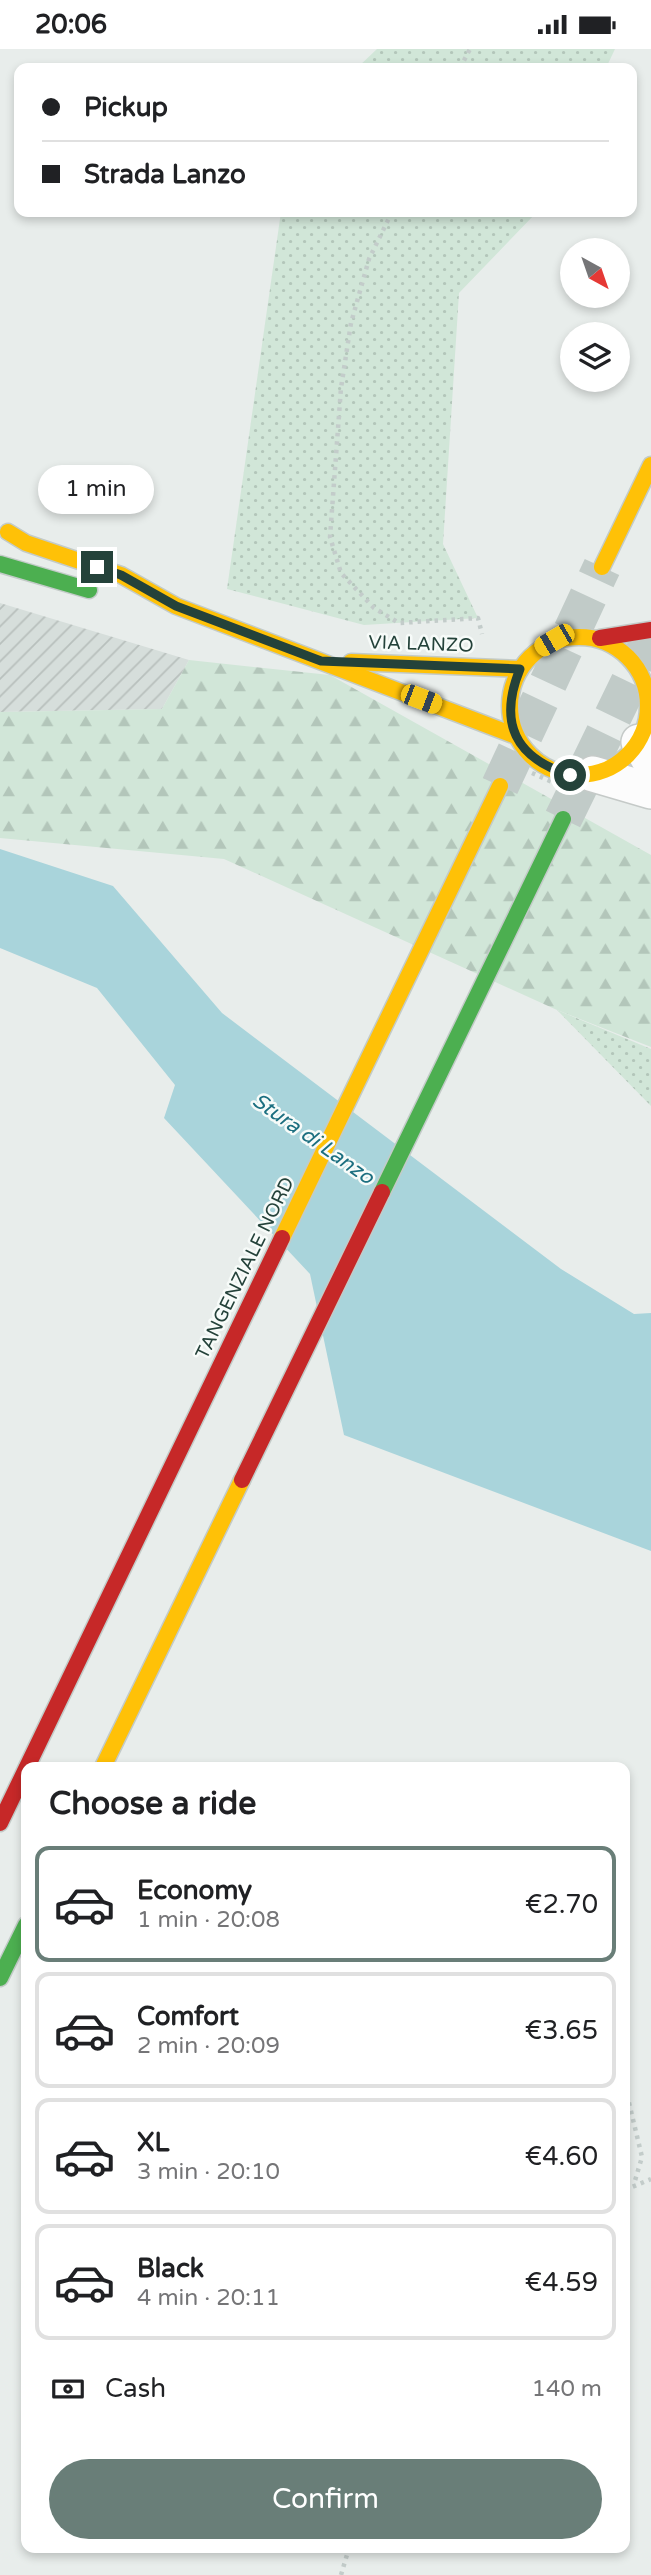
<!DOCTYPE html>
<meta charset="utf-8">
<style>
body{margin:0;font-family:"Varela Round",sans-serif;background:#f6f6f6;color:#202124;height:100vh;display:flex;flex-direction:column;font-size:26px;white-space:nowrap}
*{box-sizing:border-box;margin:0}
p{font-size:23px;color:#757577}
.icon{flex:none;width:38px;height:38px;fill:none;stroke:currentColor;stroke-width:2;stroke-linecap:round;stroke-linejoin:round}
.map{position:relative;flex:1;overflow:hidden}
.details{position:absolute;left:21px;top:1713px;width:609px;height:791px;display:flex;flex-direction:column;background:#fff;border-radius:14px;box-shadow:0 4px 10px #0003}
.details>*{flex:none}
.guide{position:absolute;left:14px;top:14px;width:623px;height:154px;border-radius:14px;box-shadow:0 4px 10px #0003;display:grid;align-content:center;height:154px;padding:0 28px;background:#fff}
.needle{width:46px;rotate:140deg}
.controls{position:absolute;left:560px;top:189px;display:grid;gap:14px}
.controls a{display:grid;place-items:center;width:70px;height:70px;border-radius:50%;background:#fff;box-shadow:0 4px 10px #0003;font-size:35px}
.end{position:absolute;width:32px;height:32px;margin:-16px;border:9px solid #24423a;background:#fff;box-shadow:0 0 0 4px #fff}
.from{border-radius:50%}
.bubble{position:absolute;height:49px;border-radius:24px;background:#fff;box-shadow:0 4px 10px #0003;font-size:23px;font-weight:600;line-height:49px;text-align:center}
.car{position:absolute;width:21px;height:42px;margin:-21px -10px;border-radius:9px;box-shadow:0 0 5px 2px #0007;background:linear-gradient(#f5c518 24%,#345 0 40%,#f5c518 0 76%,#345 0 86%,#f5c518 0)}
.guide b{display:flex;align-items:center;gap:24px;height:66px;font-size:26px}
.guide b+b{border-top:2px solid #e0e0e0}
.guide i{width:18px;height:18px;background:#202124}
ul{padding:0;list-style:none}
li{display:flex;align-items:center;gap:21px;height:116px;margin:0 14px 10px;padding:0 14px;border:4px solid #e0e0e0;border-radius:14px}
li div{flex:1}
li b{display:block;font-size:26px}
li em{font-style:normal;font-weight:600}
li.selected{border-color:#697e78}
li>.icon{width:63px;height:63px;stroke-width:1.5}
h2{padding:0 28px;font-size:32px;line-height:84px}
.pay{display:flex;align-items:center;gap:18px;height:77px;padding:0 28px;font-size:26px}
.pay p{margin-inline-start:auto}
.action{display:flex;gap:14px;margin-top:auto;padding:14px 28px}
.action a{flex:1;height:80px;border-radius:42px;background:#697e78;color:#fff;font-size:28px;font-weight:600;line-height:80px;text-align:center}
.status{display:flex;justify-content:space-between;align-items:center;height:49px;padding:0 35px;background:#fff;direction:ltr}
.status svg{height:19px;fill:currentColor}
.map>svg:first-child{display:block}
.industrial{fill:url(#industrial-furrows)}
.grass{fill:url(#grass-dots)}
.forest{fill:url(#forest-firs)}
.water{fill:#a9d4db}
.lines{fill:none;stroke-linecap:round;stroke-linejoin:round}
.highway-tunnel{stroke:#c1cbc8;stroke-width:38;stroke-dasharray:38 19;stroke-linecap:butt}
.street-casing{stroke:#c5cac8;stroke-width:38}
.fast-casing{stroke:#c3cbc8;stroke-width:19}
.slow-casing{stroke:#c3cbc8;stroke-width:19}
.jam-casing{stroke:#c3cbc8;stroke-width:19}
.path{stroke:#c3ccca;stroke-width:4.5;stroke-dasharray:3.5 5;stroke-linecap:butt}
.street{stroke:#fcfcfc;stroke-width:35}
.fast{stroke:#4caf50;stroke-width:16}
.slow{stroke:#ffc107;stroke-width:16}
.jam{stroke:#c62828;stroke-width:16}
.route{stroke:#24423a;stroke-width:9}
.labels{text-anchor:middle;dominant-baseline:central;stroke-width:5;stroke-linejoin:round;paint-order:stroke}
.street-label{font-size:19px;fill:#24423a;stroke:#f7fbf9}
.water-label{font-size:21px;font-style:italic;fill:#1c6f80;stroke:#f7fbf9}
</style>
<div class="status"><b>20:06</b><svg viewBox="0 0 49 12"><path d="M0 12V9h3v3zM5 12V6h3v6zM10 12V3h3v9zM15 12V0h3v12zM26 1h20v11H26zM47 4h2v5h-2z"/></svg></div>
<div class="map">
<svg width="651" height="2526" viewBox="0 0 651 2526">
<defs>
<pattern id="industrial-furrows" width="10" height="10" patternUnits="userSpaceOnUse" patternTransform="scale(1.75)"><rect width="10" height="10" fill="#d6dedb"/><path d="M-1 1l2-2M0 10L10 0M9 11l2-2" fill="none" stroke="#b8c0bd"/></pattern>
<pattern id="grass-dots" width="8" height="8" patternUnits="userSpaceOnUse" patternTransform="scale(1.75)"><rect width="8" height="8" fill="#d1e6d8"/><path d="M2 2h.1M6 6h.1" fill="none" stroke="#b3c6ba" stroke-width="1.8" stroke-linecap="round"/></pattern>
<pattern id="forest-firs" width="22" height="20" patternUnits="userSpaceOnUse" patternTransform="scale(1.75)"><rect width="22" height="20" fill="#d1e6d8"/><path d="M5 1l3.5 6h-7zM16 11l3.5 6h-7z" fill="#b3c6ba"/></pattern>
</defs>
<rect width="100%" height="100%" fill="#e8edeb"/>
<polygon class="industrial" points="0,554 189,611 162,660 0,663"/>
<g class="grass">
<polygon points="377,0 615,0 606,19 357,19"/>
<polygon points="281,163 537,163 459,244 443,495 478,569 364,576 227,540"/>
<polygon points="557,961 651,1000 651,1057"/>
</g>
<polygon class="forest" points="189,611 330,626 651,806 651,998 557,961 224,810 0,789 0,663 162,660"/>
<polygon class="water" points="0,800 113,837 222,964 561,1220 634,1265 651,1264 651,1502 344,1386 310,1225 164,1069 175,1036 97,939 0,899"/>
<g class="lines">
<g class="highway-tunnel">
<polyline points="500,737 602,518"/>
<polyline points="563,770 651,589"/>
</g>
<defs>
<g id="street">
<polyline points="639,693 651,714"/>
<polyline points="593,725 651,742"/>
</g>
<g id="fast">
<polyline points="0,515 89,541"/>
<polyline points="382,1143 563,770"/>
<polyline points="0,1929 26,1876"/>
</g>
<g id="slow">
<polyline points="8,483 26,494 121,526 176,557 516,687"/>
<polyline points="602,518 651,416"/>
<circle cx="579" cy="657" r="69"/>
<polyline points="351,613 520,620"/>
<polyline points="282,1189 500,737"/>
<polyline points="103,1718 242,1431"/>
</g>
<g id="jam">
<polyline points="600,589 651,581"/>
<polyline points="242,1431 382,1143"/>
<polyline points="27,1718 282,1189"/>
<polyline points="0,1774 26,1720"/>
</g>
</defs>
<use href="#street" class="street-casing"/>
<use href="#fast" class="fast-casing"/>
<use href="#slow" class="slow-casing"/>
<use href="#jam" class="jam-casing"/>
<g class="path">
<polyline points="460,19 470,0"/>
<polyline points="392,163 369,210 351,274 341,339 330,488 341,524 374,559 399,574 478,569 482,585"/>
<polyline points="532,724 559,736"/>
<polyline points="625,2037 642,2108 634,2135"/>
<polyline points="625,2141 651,2130"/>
<polyline points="341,2526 349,2499"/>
</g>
<use href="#street" class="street"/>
<use href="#fast" class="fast"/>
<use href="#slow" class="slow"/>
<use href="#jam" class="jam"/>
</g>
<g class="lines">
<path class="route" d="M97 518 121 526 176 557 321 612 520 620C498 674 515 709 570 726"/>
</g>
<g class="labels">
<g class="street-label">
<text transform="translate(421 595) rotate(2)">VIA LANZO</text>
<text transform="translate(245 1219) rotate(-64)">TANGENZIALE NORD</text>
</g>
<g class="water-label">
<text transform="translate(313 1090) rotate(35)">Stura di Lanzo</text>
</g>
</g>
</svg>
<div class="controls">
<a><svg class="needle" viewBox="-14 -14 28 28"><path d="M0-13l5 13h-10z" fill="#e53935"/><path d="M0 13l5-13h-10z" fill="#757577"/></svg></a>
<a><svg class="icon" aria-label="layers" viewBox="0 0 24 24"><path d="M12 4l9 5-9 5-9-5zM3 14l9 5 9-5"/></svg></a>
</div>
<i class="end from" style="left:570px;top:726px"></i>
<i class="end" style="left:97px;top:518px"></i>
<div class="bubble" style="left:38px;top:416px;width:116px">1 min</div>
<i class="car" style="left:554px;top:591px;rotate:240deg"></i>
<i class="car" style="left:421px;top:650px;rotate:111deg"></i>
<div class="guide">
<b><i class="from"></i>Pickup</b>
<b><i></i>Strada Lanzo</b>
</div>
<section class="details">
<h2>Choose a ride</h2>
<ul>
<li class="selected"><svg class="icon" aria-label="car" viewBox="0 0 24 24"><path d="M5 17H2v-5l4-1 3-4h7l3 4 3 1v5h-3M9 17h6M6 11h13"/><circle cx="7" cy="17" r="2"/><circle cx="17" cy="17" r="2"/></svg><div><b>Economy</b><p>1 min · 20:08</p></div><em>€2.70</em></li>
<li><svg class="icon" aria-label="car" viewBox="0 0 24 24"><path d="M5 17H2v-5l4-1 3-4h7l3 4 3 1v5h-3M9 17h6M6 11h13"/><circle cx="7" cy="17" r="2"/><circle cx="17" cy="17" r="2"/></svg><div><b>Comfort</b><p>2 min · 20:09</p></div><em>€3.65</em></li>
<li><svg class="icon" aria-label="car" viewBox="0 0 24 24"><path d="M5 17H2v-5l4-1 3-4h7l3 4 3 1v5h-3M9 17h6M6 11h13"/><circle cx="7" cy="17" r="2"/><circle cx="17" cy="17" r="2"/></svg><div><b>XL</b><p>3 min · 20:10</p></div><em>€4.60</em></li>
<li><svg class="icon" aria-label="car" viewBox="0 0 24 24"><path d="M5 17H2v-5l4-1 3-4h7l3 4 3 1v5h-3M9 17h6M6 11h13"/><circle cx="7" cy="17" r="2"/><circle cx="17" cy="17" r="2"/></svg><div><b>Black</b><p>4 min · 20:11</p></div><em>€4.59</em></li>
</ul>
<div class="pay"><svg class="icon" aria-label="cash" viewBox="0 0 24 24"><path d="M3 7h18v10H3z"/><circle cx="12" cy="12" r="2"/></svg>Cash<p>140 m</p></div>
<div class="action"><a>Confirm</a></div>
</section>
</div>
